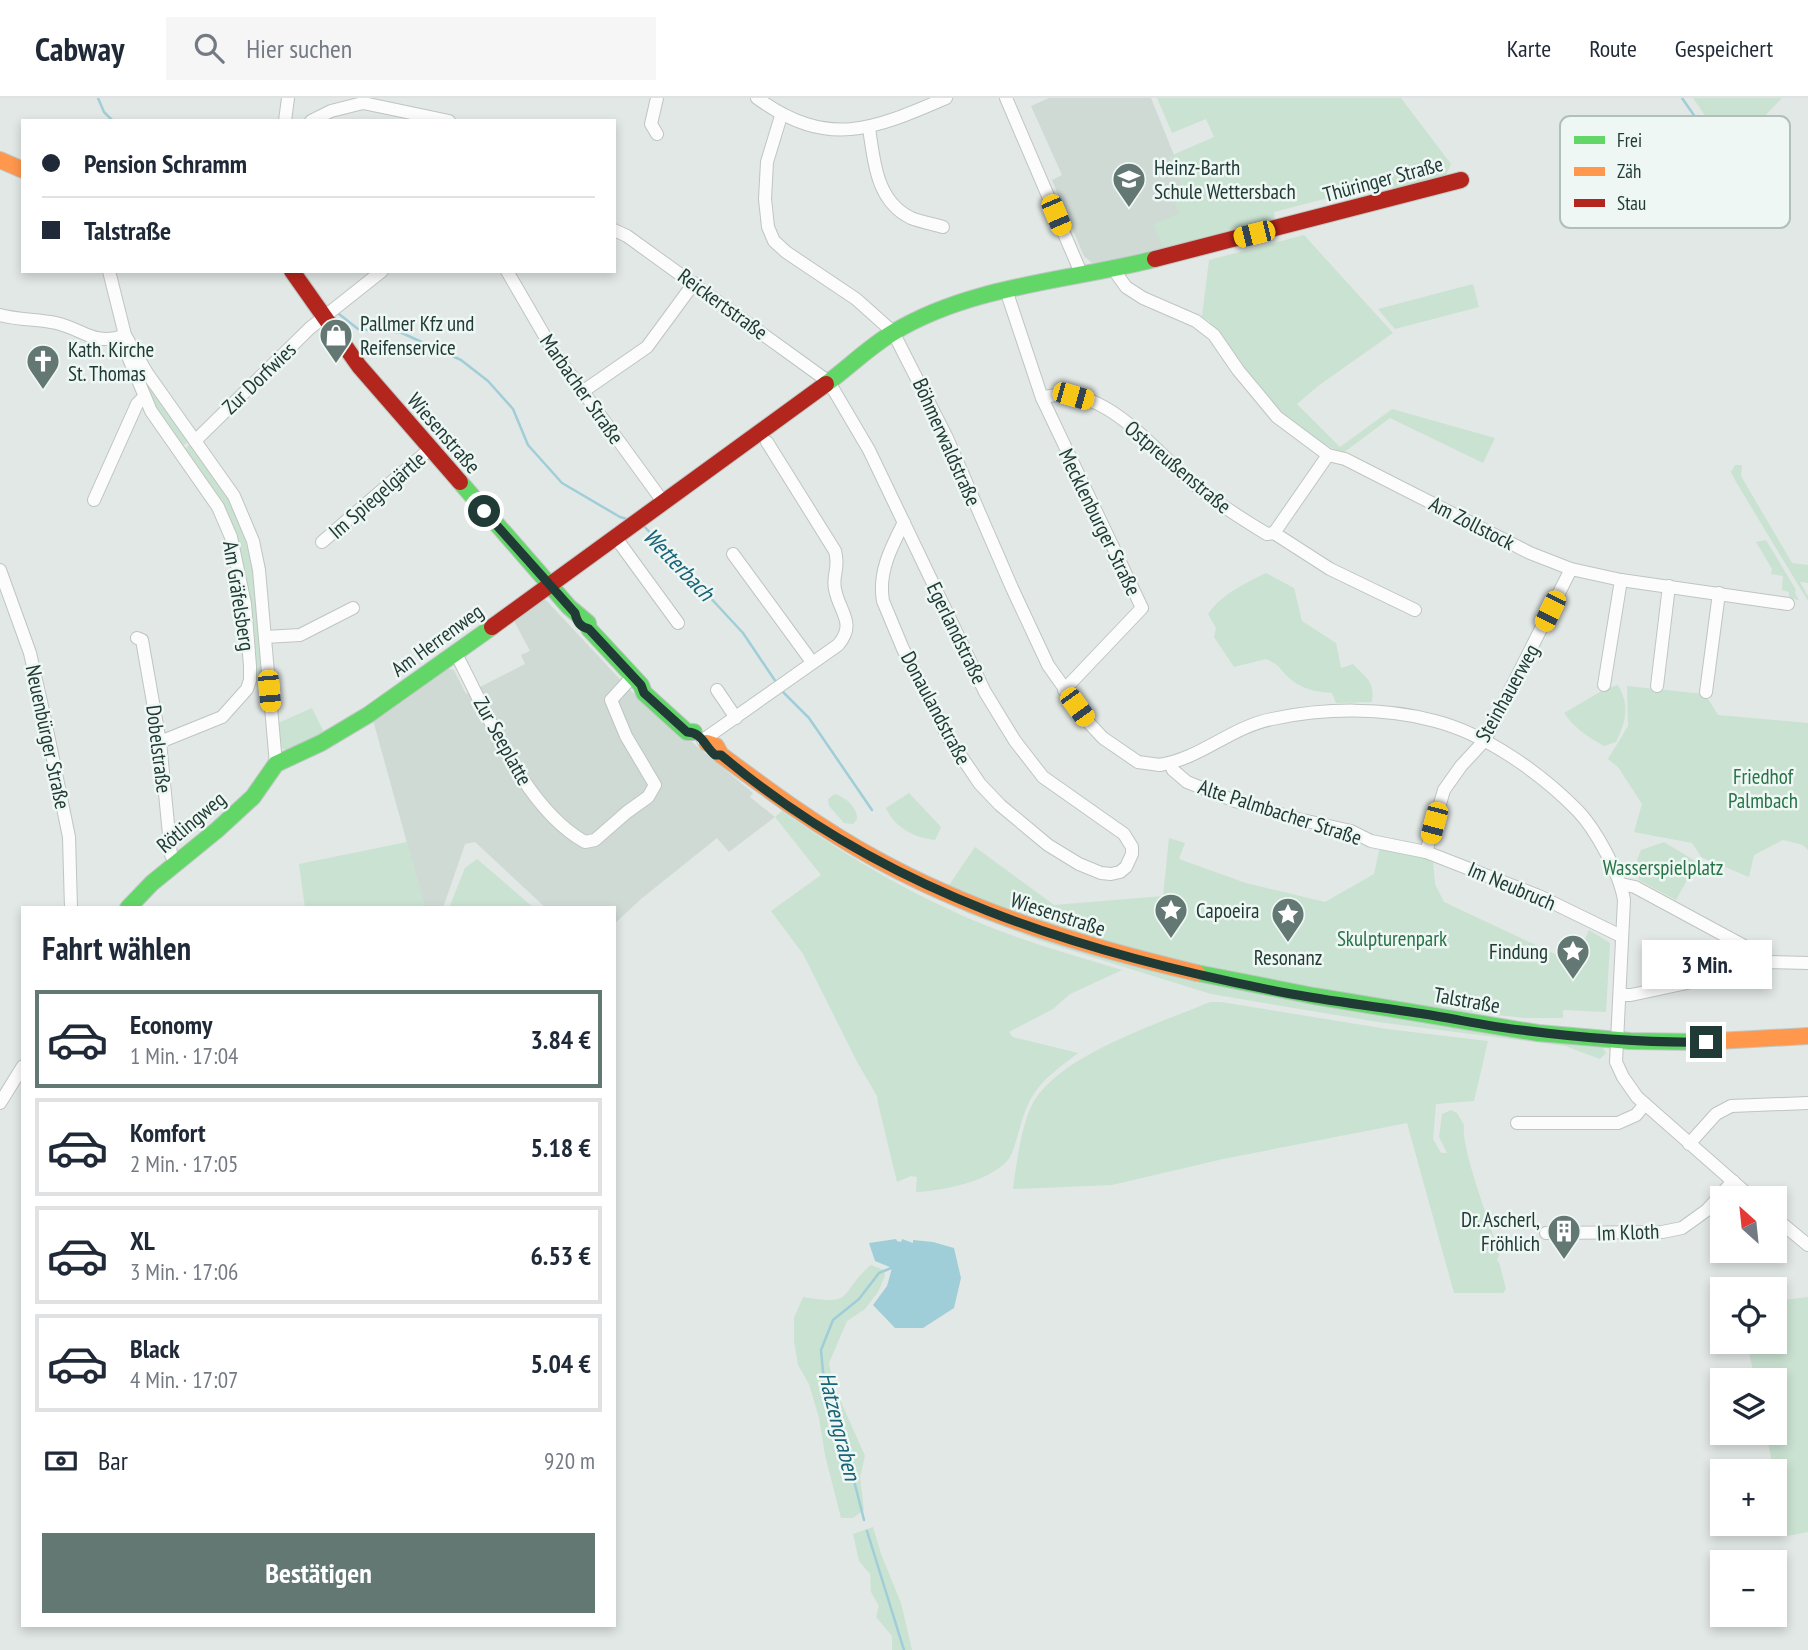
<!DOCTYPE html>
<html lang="de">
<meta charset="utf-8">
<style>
body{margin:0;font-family:"PT Sans Narrow",sans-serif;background:#f6f6f7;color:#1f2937;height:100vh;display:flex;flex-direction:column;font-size:26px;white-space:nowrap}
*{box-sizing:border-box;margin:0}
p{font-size:23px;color:#747a83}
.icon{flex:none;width:38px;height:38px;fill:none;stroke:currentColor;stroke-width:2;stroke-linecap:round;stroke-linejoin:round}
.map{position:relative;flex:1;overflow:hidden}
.sheet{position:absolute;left:21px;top:808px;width:595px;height:721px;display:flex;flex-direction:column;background:#fff;border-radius:0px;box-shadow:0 4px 10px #0003}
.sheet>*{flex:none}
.hud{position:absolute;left:21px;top:21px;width:595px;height:154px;border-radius:0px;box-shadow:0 4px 10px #0003;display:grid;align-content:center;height:154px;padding:0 21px;background:#fff}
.needle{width:46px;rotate:333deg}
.fabs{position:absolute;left:1710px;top:1088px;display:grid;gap:14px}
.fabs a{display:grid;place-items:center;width:77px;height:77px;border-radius:0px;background:#fff;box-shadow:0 4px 10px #0003;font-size:35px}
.end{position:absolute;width:32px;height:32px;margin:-16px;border:9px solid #203b35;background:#fff;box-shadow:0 0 0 4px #fff}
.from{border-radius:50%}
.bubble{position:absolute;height:49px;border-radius:0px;background:#fff;box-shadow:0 4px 10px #0003;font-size:23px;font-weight:800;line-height:49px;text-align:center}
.car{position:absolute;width:21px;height:42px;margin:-21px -10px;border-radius:9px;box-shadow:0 0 5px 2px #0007;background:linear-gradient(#f5c518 24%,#345 0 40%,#f5c518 0 76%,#345 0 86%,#f5c518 0)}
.hud b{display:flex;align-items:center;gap:24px;height:66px;font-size:26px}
.hud b+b{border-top:2px solid #e0e1e3}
.hud i{width:18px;height:18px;background:#1f2937}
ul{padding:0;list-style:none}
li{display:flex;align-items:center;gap:21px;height:98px;margin:0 14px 10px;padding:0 7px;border:4px solid #e0e1e3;border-radius:0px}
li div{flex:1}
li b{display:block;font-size:26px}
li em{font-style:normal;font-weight:800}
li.active{border-color:#647873}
li>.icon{width:63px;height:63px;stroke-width:1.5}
h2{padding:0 21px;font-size:32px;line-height:84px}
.pay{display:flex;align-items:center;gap:18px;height:77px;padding:0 21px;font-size:26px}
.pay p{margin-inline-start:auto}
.action{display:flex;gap:14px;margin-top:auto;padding:14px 21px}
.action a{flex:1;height:80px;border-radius:0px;background:#647873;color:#fff;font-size:28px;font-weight:800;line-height:80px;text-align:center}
header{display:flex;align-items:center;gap:42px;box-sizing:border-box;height:98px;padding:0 35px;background:#fff;border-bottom:2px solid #e0e1e3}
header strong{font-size:33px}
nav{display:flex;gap:38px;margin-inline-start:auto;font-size:24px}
.search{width:490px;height:63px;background:#f6f6f7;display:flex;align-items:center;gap:18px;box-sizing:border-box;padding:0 24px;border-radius:0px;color:#747a83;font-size:26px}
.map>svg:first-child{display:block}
.built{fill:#cfdad5}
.green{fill:#cae2d2}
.water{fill:#a0ced8}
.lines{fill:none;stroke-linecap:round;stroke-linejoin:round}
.stream{stroke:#a0ced8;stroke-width:2.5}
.street-casing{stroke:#bfc5c2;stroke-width:14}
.fast-casing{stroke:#bec6c3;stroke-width:18}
.slow-casing{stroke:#bec6c3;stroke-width:18}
.jam-casing{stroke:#bec6c3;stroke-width:18}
.street{stroke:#fbfcfb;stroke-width:12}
.fast{stroke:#63d668;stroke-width:16}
.slow{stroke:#ff974d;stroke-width:16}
.jam{stroke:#b3261e;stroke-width:16}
.route{stroke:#203b35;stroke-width:9}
.labels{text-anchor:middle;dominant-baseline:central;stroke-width:5;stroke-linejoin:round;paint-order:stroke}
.poi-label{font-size:21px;fill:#203b35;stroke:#eff7f4;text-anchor:start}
.street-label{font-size:21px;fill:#203b35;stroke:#eff7f4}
.park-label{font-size:21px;fill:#297348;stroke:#eff7f4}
.water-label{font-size:23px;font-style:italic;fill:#186478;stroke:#eff7f4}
.key{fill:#eff7f4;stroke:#b1bfbb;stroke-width:2}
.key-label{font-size:19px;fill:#203b35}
</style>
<header>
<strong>Cabway</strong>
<div class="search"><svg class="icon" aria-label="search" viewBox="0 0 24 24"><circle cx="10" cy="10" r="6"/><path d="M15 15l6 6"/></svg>Hier suchen</div>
<nav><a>Karte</a><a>Route</a><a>Gespeichert</a></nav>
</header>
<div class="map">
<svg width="1808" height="1552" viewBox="0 0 1808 1552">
<rect width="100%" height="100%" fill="#e2e8e5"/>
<g class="built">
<polygon points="1049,0 1151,0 1174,57 1170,59 1205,140 1105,164 1092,165 1084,158 1052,82 1062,77 1031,8"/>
<polygon points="543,499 631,593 753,695 750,699 775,719 729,754 717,740 641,801 614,826 614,810 546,810 475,744 465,746 443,810 425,810 373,622 447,570 454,572 466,596 525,566 521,557 530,553 513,521"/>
</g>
<g class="green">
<polygon points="1157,0 1401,0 1451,66 1446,77 1392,91 1390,84 1274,114 1275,122 1163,149 1153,126 1179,116 1171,94 1183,89 1170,58 1214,39 1206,21 1172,35"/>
<polygon points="1693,0 1782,0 1730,54"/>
<path d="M1304 137 1393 235 1318 288 1297 306 1340 349 1392 311 1495 340 1483 365 1390 320 1343 355C1281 329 1247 274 1209 223L1202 219 1209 162Z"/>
<polygon points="1473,186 1479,209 1395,231 1378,211"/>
<polygon points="134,263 159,303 189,343 180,350 153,311"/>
<path d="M191 346C204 365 220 384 230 404 259 461 259 530 265 593H260L253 581 241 461 182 353Z"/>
<polygon points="1735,367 1742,367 1741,378 1792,465 1808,467 1808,485 1800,484 1808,498 1808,503 1736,384 1731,374"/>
<polygon points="1766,442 1796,492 1795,495 1799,502 1789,500 1789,494 1782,492 1783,478 1771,476 1772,471 1756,444"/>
<path d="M1266 475 1294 490 1302 523 1336 545 1341 570 1353 566C1366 580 1375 583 1372 604L1336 605 1332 595C1317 594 1300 591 1288 579 1277 568 1281 568 1266 561L1234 569 1214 539 1216 530 1208 516C1223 495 1244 486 1266 475Z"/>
<path d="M1618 587C1630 608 1626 624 1616 644L1604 648C1587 638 1575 631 1564 615L1605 591Z"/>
<polygon points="1627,588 1705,596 1718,617 1808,625 1808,752 1803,747 1783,742 1754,757 1749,779 1701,759 1692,745 1634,734 1642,706 1618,669 1608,661 1628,628"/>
<polygon points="312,610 325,636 288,652 283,651 280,647 278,625"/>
<path d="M909 695 941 729 935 742C915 740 895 730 886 710Z"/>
<path d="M835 696C845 699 858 710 857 721L853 726 844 725 829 708 828 701Z"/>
<path d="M782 713C850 761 925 805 1003 834 1042 849 1082 860 1122 872L1070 896 1053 911 1009 934 1013 939 1078 955C1063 967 1046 978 1035 994 1022 1013 1020 1034 1012 1055 1001 1082 942 1093 916 1094L917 1079 911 1078 897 1084 877 1001 878 1000 856 962 803 856 771 813 821 777 775 719Z"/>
<polygon points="1169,740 1185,745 1179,761 1246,785 1325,804 1374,776 1380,749 1433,762 1435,786 1444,804 1574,865 1589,832 1610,845 1606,914 1563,912 1563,920 1524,920 1400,906 1171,865 1069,837 947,790 975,749 1054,807 1163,798"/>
<polygon points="407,744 425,810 305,810 299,766"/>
<polygon points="1664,744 1697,764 1676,802 1639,782 1637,762 1641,752"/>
<polygon points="477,761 534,810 449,810 465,770"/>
<polygon points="966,809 1050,841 1601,947 1606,955 1600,961 1565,948 1378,924 1211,896 1041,843 967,815 963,812"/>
<polygon points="1723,843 1754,860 1751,867 1719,875 1715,858"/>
<path d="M1210 904H1221L1387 931 1488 943 1474 1003 1436 1006 1433 1041 1441 1055H1447L1439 1039 1442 1016 1451 1012 1457 1015 1464 1027C1460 1049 1492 1130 1499 1156L1497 1163 1499 1164 1506 1191 1503 1195H1454L1407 1025 1223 1061 1112 1087 1013 1091C1016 1068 1022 1023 1034 1003 1064 955 1158 926 1210 904Z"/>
<path d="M871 1167 884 1172 885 1178 878 1194 865 1211 847 1223 829 1265 833 1286 865 1358 860 1379 864 1412 853 1420H841L825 1357 819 1320 809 1286 798 1267 794 1243V1220L803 1199C857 1208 837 1196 871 1167Z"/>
<polygon points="1808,1199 1808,1434 1787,1438 1766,1335 1774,1335 1774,1283 1755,1283 1747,1244 1774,1244 1775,1203"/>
<polygon points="873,1429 881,1456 901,1505 912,1552 892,1552 892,1538 876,1519 879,1508 871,1494 870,1476 859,1463 853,1436"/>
</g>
<polygon class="water" points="896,1141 897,1143 901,1144 902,1141 913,1145 913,1142 933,1144 954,1150 961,1180 954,1210 923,1230 895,1230 873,1207 887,1188 892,1170 875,1163 869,1145"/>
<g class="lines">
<g class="stream">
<polyline points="98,0 104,14 113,23"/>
<polyline points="1682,0 1736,78"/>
<polyline points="339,216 358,231 402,235 461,262 488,283 513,311 528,347 562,385 620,419 630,422"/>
<polyline points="643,427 743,535 776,584"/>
<polyline points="781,592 809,620 872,712"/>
<polyline points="864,1422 830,1288 823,1274 821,1252 833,1222 859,1201 879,1175 894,1169"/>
<polyline points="867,1433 904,1552"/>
</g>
<defs>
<g id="street">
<path d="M757 0C828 51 872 32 946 0"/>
<polyline points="1006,0 1081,175"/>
<polyline points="781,18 767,64 765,101 768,129 774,143 786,154 856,201 893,234 947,340 1012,490 1048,567 1089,625 1103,640 1138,664 1160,667"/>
<polyline points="285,23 288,0"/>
<polyline points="311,23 331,13 363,5 449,23"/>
<path d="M869 30C874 63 876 103 911 120 921 124 933 126 943 129"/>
<polyline points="657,36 651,26 657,0"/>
<path d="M614 132 627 138 829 284 869 352 985 594 1015 643 1043 679 1124 736 1132 749V756L1126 769 1120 774 1111 776 1101 775 1079 766 1048 747 1000 707 980 686 948 639 903 551 883 503C878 474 891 450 904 424"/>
<polyline points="1113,171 1126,189 1143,200 1196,223 1214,237 1238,272 1277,319 1328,357 1345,361 1530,455 1571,471 1621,482 1788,506"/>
<polyline points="109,173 125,237 147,275 234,398 253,443 259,472 276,666"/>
<polyline points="507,173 554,254 664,405"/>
<polyline points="1006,192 1042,300 1142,510 1064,592"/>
<path d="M0 217C18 222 38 221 56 225 83 231 95 249 125 237"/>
<polyline points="129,248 126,250 127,256 151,313 218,409 231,439 245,506 250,568 250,582 247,591 222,619 160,644"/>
<polyline points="582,294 647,249 694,185"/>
<path d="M1042 300C1101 280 1155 354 1195 387 1218 406 1242 421 1267 436L1274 435 1330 471 1415 512"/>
<polyline points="195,343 310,230 382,173"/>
<polyline points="94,402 137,306 144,299"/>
<polyline points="1274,435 1328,357"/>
<polyline points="616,440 678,525"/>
<polyline points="322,444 431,350"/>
<polyline points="733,456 812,564"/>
<polyline points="0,472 30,555 44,617 69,739 71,810"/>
<polyline points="265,539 300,537 353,510"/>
<polyline points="137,540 142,542 160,644 171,757 177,764"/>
<path d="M456 556C488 616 524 710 585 744L595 742 627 714 648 699 655 687 626 638 611 602 633 578"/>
<polyline points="1604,587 1621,482"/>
<polyline points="1657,588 1669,488"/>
<polyline points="717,592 736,620"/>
<polyline points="1706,594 1719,495"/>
<path d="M703 642 838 547C857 525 839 514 835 491 832 477 840 470 835 453L767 344"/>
<polyline points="1170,665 1173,672 1187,684 1235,703 1298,721 1351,733 1371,743 1426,754 1539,798 1621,838"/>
<path d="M1159 667C1200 661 1231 629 1272 621 1324 610 1384 609 1435 623 1486 636 1542 676 1578 713 1596 732 1620 776 1624 802L1616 964 1623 979 1637 999 1753 1101"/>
<polyline points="1426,754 1444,692 1461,668 1485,642 1571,471"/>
<polyline points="1621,786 1635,789 1759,856 1768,864"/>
<polyline points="1621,897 1631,897 1752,871 1768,864 1808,865"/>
<polyline points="0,1005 23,968"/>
<polyline points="1517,1025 1618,1025 1636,1017 1645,1006"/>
<polyline points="1689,1046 1716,1016 1731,1008 1808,1005"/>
<polyline points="1774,1119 1808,1147"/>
<polyline points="1546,1135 1662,1134 1682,1130 1707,1112 1733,1083"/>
</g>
<g id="fast">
<path d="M826 286C849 269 870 248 894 234 972 187 1069 183 1155 161"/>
<polyline points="460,384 569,509 588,525 589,531 641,587 644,595 687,634 694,634"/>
<polyline points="128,810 152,785 217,732 253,699 276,666 321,645 368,617 492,529"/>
<polyline points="1197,875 1314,898 1538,935 1630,943 1699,944"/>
</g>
<g id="slow">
<polyline points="0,62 23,72"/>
<path d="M707 645 716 648 721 657C771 694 821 731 876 761 976 816 1087 849 1197 875"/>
<polyline points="1699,944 1808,938"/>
</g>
<g id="jam">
<polyline points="1155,161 1461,82"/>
<polyline points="292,173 359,268 460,384"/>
<polyline points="492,529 826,286"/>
</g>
</defs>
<use href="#street" class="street-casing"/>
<use href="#fast" class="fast-casing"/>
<use href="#slow" class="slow-casing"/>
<use href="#jam" class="jam-casing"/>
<use href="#street" class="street"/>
<use href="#fast" class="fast"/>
<use href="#slow" class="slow"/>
<use href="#jam" class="jam"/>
</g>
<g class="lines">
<path class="route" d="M484 413 575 515C577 524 580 529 589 531L641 587 644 595 687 634C702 634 705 649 715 657H721C885 795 1079 855 1286 895 1329 903 1373 908 1417 915 1452 920 1486 928 1521 932 1582 940 1645 945 1706 944"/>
</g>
<defs>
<symbol id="school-pin" viewBox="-11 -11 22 30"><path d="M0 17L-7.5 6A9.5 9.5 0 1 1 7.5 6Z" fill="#647873" stroke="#eff7f4"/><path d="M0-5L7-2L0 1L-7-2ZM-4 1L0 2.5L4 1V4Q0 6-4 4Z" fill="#fff"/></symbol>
<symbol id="shop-pin" viewBox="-11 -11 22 30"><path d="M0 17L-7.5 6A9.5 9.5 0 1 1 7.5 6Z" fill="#647873" stroke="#eff7f4"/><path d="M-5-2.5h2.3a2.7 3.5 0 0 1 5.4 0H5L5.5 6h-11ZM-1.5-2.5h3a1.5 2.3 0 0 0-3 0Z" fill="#fff"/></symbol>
<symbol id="church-pin" viewBox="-11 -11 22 30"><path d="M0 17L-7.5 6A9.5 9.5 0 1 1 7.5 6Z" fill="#647873" stroke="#eff7f4"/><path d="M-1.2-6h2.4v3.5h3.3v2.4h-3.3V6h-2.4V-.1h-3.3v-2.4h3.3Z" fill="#fff"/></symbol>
<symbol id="sight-pin" viewBox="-11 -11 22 30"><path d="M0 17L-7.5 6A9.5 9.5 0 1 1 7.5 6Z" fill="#647873" stroke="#eff7f4"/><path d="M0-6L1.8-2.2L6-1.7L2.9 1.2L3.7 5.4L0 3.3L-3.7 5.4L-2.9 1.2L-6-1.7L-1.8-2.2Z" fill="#fff"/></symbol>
<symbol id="building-pin" viewBox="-11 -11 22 30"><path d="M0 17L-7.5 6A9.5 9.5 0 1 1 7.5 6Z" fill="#647873" stroke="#eff7f4"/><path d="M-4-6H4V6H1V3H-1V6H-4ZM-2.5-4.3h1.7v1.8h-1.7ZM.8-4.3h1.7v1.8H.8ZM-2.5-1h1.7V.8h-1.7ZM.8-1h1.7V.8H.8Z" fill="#fff"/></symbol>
</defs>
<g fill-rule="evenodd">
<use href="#school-pin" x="1110" y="62" width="38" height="52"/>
<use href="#shop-pin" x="317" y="218" width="38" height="52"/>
<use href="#church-pin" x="24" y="244" width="38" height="52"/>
<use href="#sight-pin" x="1152" y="793" width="38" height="52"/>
<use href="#sight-pin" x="1269" y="797" width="38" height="52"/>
<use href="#sight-pin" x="1554" y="834" width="38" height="52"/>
<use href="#building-pin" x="1545" y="1114" width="38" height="52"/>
</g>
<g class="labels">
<g class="poi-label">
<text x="1154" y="69">Heinz-Barth<tspan x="1154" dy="24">Schule Wettersbach</tspan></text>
<text x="360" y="225">Pallmer Kfz und<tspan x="360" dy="24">Reifenservice</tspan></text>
<text x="68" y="251">Kath. Kirche<tspan x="68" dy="24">St. Thomas</tspan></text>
<text x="1196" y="812">Capoeira</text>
<text x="1548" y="853" text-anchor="end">Findung</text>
<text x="1288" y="859" text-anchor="middle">Resonanz</text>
<text x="1540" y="1121" text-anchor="end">Dr. Ascherl,<tspan x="1540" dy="24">Fröhlich</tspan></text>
</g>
<g class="street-label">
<text transform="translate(1383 81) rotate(-15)">Thüringer Straße</text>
<text transform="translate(723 206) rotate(36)">Reickertstraße</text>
<text transform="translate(259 280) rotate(-44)">Zur Dorfwies</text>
<text transform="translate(582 291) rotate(55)">Marbacher Straße</text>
<text transform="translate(444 335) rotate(49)">Wiesenstraße</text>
<text transform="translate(947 344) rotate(66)">Böhmerwaldstraße</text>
<text transform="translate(1178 369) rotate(40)">Ostpreußenstraße</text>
<text transform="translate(377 397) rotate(-41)">Im Spiegelgärtle</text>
<text transform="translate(1100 424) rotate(64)">Mecklenburger Straße</text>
<text transform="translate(1472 425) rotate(27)">Am Zollstock</text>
<text transform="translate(239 498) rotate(81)">Am Gräfelsberg</text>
<text transform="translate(957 535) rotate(64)">Egerlandstraße</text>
<text transform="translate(437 542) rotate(-36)">Am Herrenweg</text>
<text transform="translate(1507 595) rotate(-61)">Steinhauerweg</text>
<text transform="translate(936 610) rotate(62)">Donaulandstraße</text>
<text transform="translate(48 639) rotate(78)">Neuenbürger Straße</text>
<text transform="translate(503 643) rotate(61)">Zur Seeplatte</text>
<text transform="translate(159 651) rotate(83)">Dobelstraße</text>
<text transform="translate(1280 714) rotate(18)">Alte Palmbacher Straße</text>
<text transform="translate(191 724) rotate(-40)">Rötlingweg</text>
<text transform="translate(1512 788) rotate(23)">Im Neubruch</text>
<text transform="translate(1058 816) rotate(18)">Wiesenstraße</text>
<text transform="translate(1467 902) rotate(10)">Talstraße</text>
<text transform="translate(1628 1134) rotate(-2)">Im Kloth</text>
</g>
<g class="park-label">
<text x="1763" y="678">Friedhof<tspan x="1763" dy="24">Palmbach</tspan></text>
<text x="1663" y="769">Wasserspielplatz</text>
<text x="1392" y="840">Skulpturenpark</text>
</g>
<g class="water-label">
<text transform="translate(679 466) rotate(46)">Wetterbach</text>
<text transform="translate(840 1328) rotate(76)">Hatzengraben</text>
</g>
</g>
<rect x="1560" y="18" width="230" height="112" rx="10" class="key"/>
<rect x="1574" y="38" width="31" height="8" fill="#63d668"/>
<rect x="1574" y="69" width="31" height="9" fill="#ff974d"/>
<rect x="1574" y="101" width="31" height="8" fill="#b3261e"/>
<g class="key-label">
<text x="1617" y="49">Frei</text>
<text x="1617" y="80">Zäh</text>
<text x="1617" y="112">Stau</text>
</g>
</svg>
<div class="fabs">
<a><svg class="needle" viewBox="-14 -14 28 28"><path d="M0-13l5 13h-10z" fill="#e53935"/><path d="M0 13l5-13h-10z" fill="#747a83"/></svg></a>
<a><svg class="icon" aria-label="locate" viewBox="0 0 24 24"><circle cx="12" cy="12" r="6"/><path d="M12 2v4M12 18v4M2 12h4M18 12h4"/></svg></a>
<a><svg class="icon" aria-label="layers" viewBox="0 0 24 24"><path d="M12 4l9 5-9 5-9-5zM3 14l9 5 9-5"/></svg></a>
<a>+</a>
<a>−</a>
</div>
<i class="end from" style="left:484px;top:413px"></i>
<i class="end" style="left:1706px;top:944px"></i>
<div class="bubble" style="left:1642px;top:842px;width:130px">3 Min.</div>
<i class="car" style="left:1056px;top:117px;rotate:157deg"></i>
<i class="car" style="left:1254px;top:136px;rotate:256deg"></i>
<i class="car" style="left:1073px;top:298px;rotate:106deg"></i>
<i class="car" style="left:1550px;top:513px;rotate:206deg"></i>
<i class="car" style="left:269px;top:593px;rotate:175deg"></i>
<i class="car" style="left:1077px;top:609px;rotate:144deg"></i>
<i class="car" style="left:1434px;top:725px;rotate:195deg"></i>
<div class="hud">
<b><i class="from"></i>Pension Schramm</b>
<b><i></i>Talstraße</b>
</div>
<section class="sheet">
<h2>Fahrt wählen</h2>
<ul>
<li class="active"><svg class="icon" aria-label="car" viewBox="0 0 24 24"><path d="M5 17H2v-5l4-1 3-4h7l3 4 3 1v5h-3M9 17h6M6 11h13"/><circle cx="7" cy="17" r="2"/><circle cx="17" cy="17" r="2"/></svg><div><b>Economy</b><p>1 Min. · 17:04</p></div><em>3.84 €</em></li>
<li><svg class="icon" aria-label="car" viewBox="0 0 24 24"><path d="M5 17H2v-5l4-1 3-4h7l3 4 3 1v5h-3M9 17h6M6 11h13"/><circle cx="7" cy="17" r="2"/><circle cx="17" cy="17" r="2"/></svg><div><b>Komfort</b><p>2 Min. · 17:05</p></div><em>5.18 €</em></li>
<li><svg class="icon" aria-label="car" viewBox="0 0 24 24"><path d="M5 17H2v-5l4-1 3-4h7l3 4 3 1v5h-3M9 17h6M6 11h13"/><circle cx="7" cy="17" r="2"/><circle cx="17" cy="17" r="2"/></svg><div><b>XL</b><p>3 Min. · 17:06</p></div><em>6.53 €</em></li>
<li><svg class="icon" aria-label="car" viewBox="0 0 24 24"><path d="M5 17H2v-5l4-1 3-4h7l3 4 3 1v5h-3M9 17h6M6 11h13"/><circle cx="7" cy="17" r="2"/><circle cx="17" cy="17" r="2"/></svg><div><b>Black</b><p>4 Min. · 17:07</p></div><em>5.04 €</em></li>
</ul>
<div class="pay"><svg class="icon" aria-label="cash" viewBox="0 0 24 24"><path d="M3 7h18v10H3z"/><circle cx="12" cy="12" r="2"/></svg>Bar<p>920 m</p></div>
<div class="action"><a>Bestätigen</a></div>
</section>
</div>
